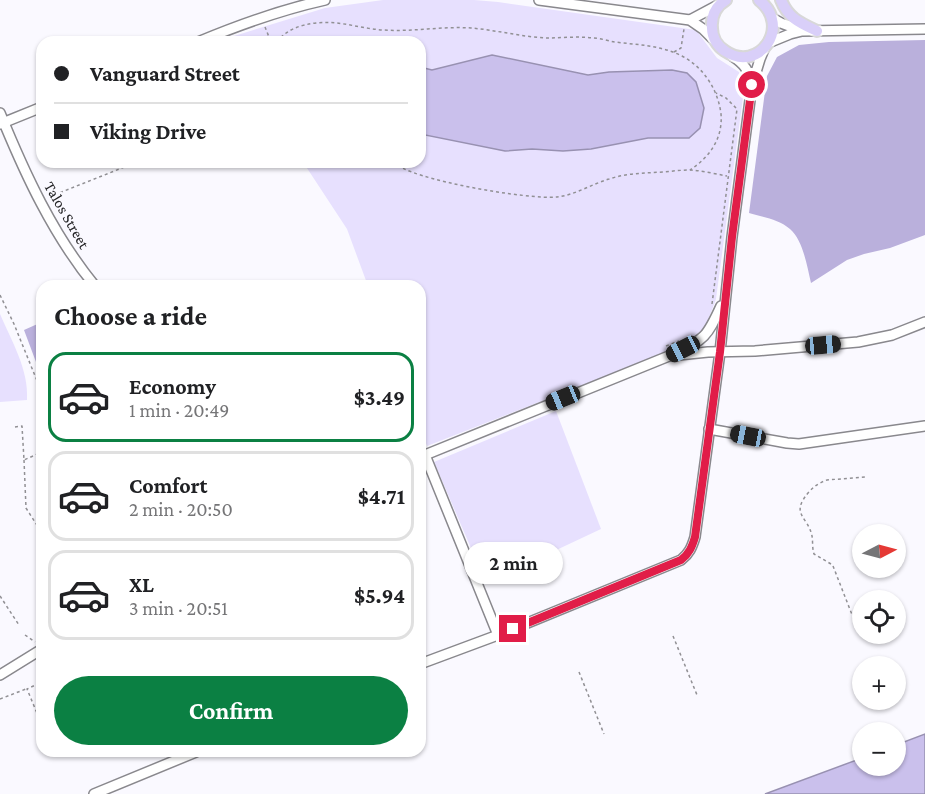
<!DOCTYPE html>
<meta charset="utf-8">
<style>
body{margin:0;font-family:"Crimson Pro",serif;background:#f6f6f6;color:#202124;height:100vh;display:flex;flex-direction:column;font-size:22px;white-space:nowrap}
*{box-sizing:border-box;margin:0}
p{font-size:20px;color:#757577}
.icon{flex:none;width:33px;height:33px;fill:none;stroke:currentColor;stroke-width:2;stroke-linecap:round;stroke-linejoin:round}
.map{position:relative;flex:1;overflow:hidden}
.drawer{position:absolute;left:36px;top:280px;width:390px;height:477px;display:flex;flex-direction:column;background:#fff;border-radius:18px;box-shadow:0 2px 4px #0004}
.drawer>*{flex:none}
.banner{position:absolute;left:36px;top:36px;width:390px;height:132px;border-radius:18px;box-shadow:0 2px 4px #0004;display:grid;align-content:center;height:132px;padding:0 18px;background:#fff}
.needle{width:39px;rotate:84deg}
.tools{position:absolute;left:852px;top:524px;display:grid;gap:12px}
.tools a{display:grid;place-items:center;width:54px;height:54px;border-radius:50%;background:#fff;box-shadow:0 2px 4px #0004;font-size:30px}
.end{position:absolute;width:27px;height:27px;margin:-14px;border:8px solid #e11d48;background:#fff;box-shadow:0 0 0 3px #fff}
.from{border-radius:50%}
.bubble{position:absolute;height:42px;border-radius:21px;background:#fff;box-shadow:0 2px 4px #0004;font-size:20px;font-weight:700;line-height:42px;text-align:center}
.car{position:absolute;width:18px;height:36px;margin:-18px -9px;border-radius:8px;box-shadow:0 0 4px 2px #0007;background:linear-gradient(#222 24%,#8ab4d8 0 40%,#222 0 76%,#8ab4d8 0 86%,#222 0)}
.banner b{display:flex;align-items:center;gap:21px;height:57px;font-size:22px}
.banner b+b{border-top:2px solid #e0e0e0}
.banner i{width:15px;height:15px;background:#202124}
ul{padding:0;list-style:none}
li{display:flex;align-items:center;gap:18px;height:90px;margin:0 12px 9px;padding:0 6px;border:3px solid #e0e0e0;border-radius:18px}
li div{flex:1}
li b{display:block;font-size:22px}
li em{font-style:normal;font-weight:700}
li.active{border-color:#0b8043}
li>.icon{width:54px;height:54px;stroke-width:1.5}
h2{padding:0 18px;font-size:27px;line-height:72px}
.primary-button{display:flex;gap:12px;margin-top:auto;padding:12px 18px}
.primary-button a{flex:1;height:69px;border-radius:36px;background:#0b8043;color:#fff;font-size:24px;font-weight:700;line-height:69px;text-align:center}
.map>svg:first-child{display:block}
.green{fill:#e7e0fe}
.forest{fill:#bab0dc}
.water{fill:#cac0ec;stroke:#9891b1;stroke-width:1.5}
.lines{fill:none;stroke-linecap:round;stroke-linejoin:round}
.minor-casing{stroke:#89888d;stroke-width:12}
.major-casing{stroke:#d8d8d8;stroke-width:14}
.path{stroke:#919094;stroke-width:1.5;stroke-dasharray:3 3;stroke-linecap:butt}
.minor{stroke:#fff;stroke-width:9}
.major{stroke:#d9cff9;stroke-width:10}
.route{stroke:#e11d48;stroke-width:8}
.labels{text-anchor:middle;dominant-baseline:central;stroke-width:5;stroke-linejoin:round;paint-order:stroke}
.street-label{font-size:16px;fill:#242426;stroke:#faf9ff}
</style>
<div class="map">
<svg width="925" height="794" viewBox="0 0 925 794">
<rect width="100%" height="100%" fill="#faf9ff"/>
<g class="green">
<polygon points="383,0 474,0 498,2 696,30 717,58 739,72 744,90 716,299 704,331 683,346 427,446 420,427 420,286 368,286 347,229 303,162 420,162 420,42 223,42 221,40 325,8"/>
<path d="M0 314C12 342 29 370 27 400L0 402Z"/>
<polygon points="556,411 601,529 486,583 434,462"/>
</g>
<g class="forest">
<path d="M925 40V235L890 248 864 254 847 260 811 283C807 266 803 240 790 229 779 219 762 217 749 213L767 76 777 57 799 45 829 42Z"/>
<polygon points="42,322 42,378 24,330"/>
</g>
<g class="water">
<polygon points="492,55 588,75 609,72 672,70 687,73 696,82 704,108 700,128 689,138 648,138 591,149 563,151 532,149 505,151 420,134 420,67 432,70"/>
<polygon points="925,734 925,794 765,794 862,758 862,765 896,765 896,745"/>
</g>
<g class="lines">
<defs>
<g id="minor">
<polyline points="539,0 690,20 703,29 715,41"/>
<polyline points="772,18 781,23 800,30"/>
<polyline points="690,20 720,4"/>
<path d="M198 42C241 24 280 10 325 0"/>
<polyline points="768,43 790,34 802,31 925,29"/>
<path d="M732 56C746 65 748 70 752 85"/>
<path d="M0 113C25 174 53 235 95 286"/>
<polyline points="0,124 42,107"/>
<path d="M674 354C705 339 707 337 721 306"/>
<polyline points="709,429 787,443 799,444 925,426"/>
<polyline points="425,455 498,635"/>
<polyline points="420,457 669,356 708,352 755,351 858,342 892,335 925,322"/>
<path d="M420 664 498 635 681 560C689 554 692 547 695 537L720 352 732 237 752 85 760 59 765 47"/>
<polyline points="0,675 42,649"/>
<polyline points="94,794 196,752"/>
</g>
<g id="major">
<path d="M726 0C716 6 711 16 712 28 712 37 717 46 725 51 758 74 793 27 759 0"/>
<path d="M781 0C788 18 800 23 817 31"/>
</g>
</defs>
<use href="#minor" class="minor-casing"/>
<use href="#major" class="major-casing"/>
<g class="path">
<polyline points="265,27 271,42"/>
<path d="M277 42C287 29 300 25 316 23 339 20 361 29 384 30 413 32 442 26 471 28 496 30 522 37 547 38 562 38 578 36 593 38 600 38 608 41 615 42 638 45 660 45 682 56 703 67 718 89 721 114 723 138 710 157 690 170"/>
<polyline points="674,52 681,48 684,29"/>
<path d="M393 162C410 180 530 200 557 197 575 195 592 184 609 179 627 173 645 173 664 172 673 171 682 170 691 170 703 171 716 174 727 176"/>
<polyline points="49,197 137,162"/>
<polyline points="0,295 14,324 42,393"/>
<polyline points="712,304 737,109 726,98 716,93"/>
<polyline points="666,346 679,341"/>
<polyline points="15,427 22,426 24,460 42,452"/>
<polyline points="24,460 26,508 42,533"/>
<path d="M831 564 814 554C812 548 813 541 812 536 808 516 790 515 808 493 814 486 819 483 827 480L865 477"/>
<polyline points="833,566 858,630"/>
<polyline points="0,596 19,625"/>
<polyline points="25,635 35,642"/>
<polyline points="673,636 697,695"/>
<polyline points="579,672 604,734"/>
<polyline points="0,699 26,689"/>
<polyline points="39,718 27,689 42,682"/>
</g>
<use href="#minor" class="minor"/>
<use href="#major" class="major"/>
</g>
<g class="lines">
<path class="route" d="M513 629 681 560C689 554 692 547 695 537L720 352 732 237 752 85"/>
</g>
<g class="labels">
<g class="street-label">
<text transform="translate(67 215) rotate(60)">Talos Street</text>
</g>
</g>
</svg>
<div class="tools">
<a><svg class="needle" viewBox="-14 -14 28 28"><path d="M0-13l5 13h-10z" fill="#e53935"/><path d="M0 13l5-13h-10z" fill="#757577"/></svg></a>
<a><svg class="icon" aria-label="locate" viewBox="0 0 24 24"><circle cx="12" cy="12" r="6"/><path d="M12 2v4M12 18v4M2 12h4M18 12h4"/></svg></a>
<a>+</a>
<a>−</a>
</div>
<i class="end from" style="left:752px;top:85px"></i>
<i class="end" style="left:513px;top:629px"></i>
<div class="bubble" style="left:464px;top:542px;width:99px">2 min</div>
<i class="car" style="left:823px;top:345px;rotate:85deg"></i>
<i class="car" style="left:683px;top:349px;rotate:243deg"></i>
<i class="car" style="left:563px;top:398px;rotate:248deg"></i>
<i class="car" style="left:748px;top:436px;rotate:281deg"></i>
<div class="banner">
<b><i class="from"></i>Vanguard Street</b>
<b><i></i>Viking Drive</b>
</div>
<section class="drawer">
<h2>Choose a ride</h2>
<ul>
<li class="active"><svg class="icon" aria-label="car" viewBox="0 0 24 24"><path d="M5 17H2v-5l4-1 3-4h7l3 4 3 1v5h-3M9 17h6M6 11h13"/><circle cx="7" cy="17" r="2"/><circle cx="17" cy="17" r="2"/></svg><div><b>Economy</b><p>1 min · 20:49</p></div><em>$3.49</em></li>
<li><svg class="icon" aria-label="car" viewBox="0 0 24 24"><path d="M5 17H2v-5l4-1 3-4h7l3 4 3 1v5h-3M9 17h6M6 11h13"/><circle cx="7" cy="17" r="2"/><circle cx="17" cy="17" r="2"/></svg><div><b>Comfort</b><p>2 min · 20:50</p></div><em>$4.71</em></li>
<li><svg class="icon" aria-label="car" viewBox="0 0 24 24"><path d="M5 17H2v-5l4-1 3-4h7l3 4 3 1v5h-3M9 17h6M6 11h13"/><circle cx="7" cy="17" r="2"/><circle cx="17" cy="17" r="2"/></svg><div><b>XL</b><p>3 min · 20:51</p></div><em>$5.94</em></li>
</ul>
<div class="primary-button"><a>Confirm</a></div>
</section>
</div>
